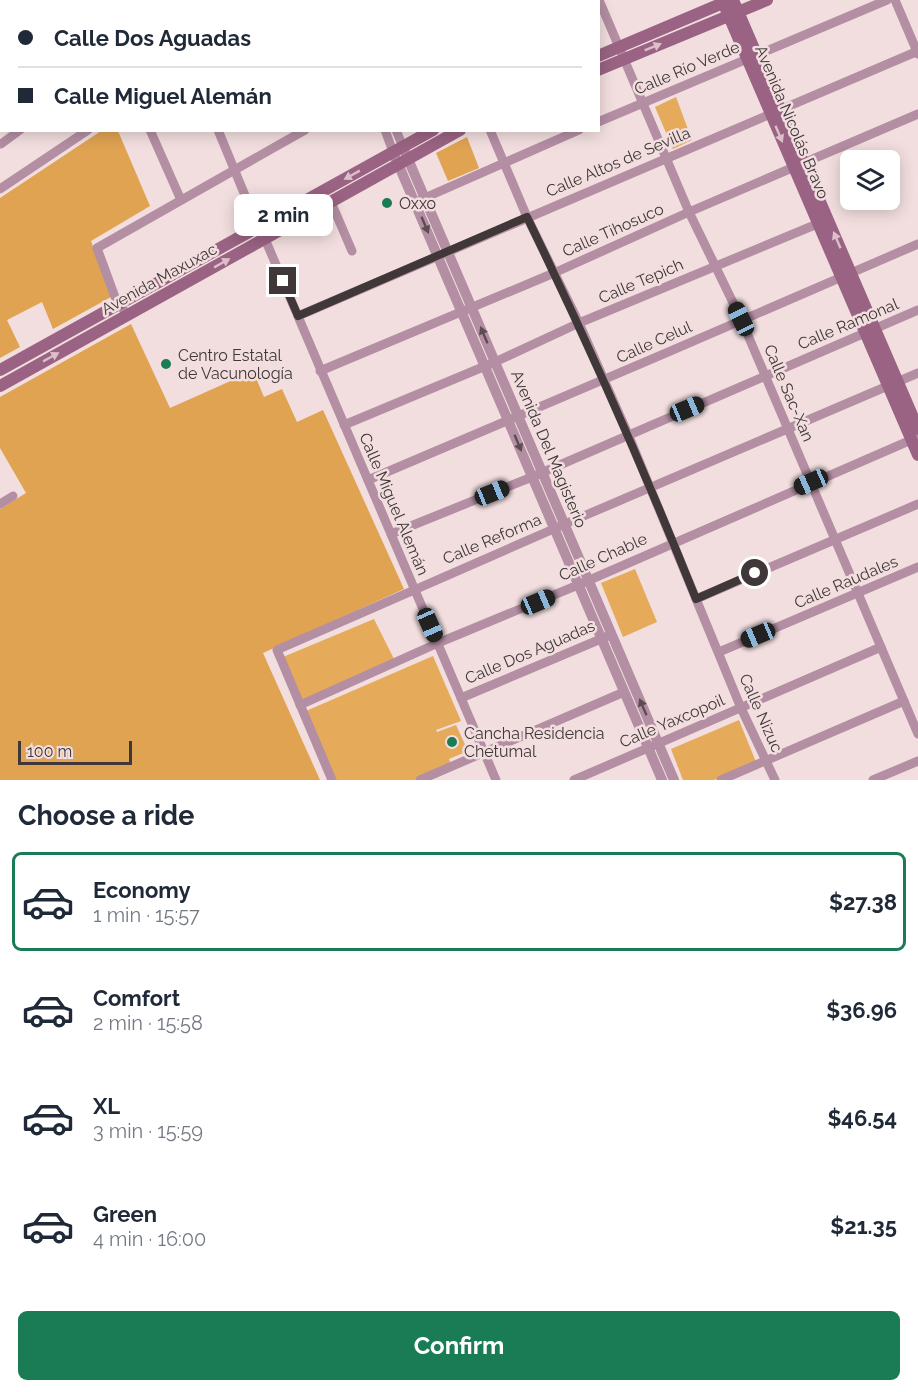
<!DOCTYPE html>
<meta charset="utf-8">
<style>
body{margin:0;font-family:Raleway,sans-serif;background:#f6f6f7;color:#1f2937;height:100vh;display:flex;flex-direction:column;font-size:22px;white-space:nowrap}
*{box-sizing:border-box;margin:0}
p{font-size:20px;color:#747a83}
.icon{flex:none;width:33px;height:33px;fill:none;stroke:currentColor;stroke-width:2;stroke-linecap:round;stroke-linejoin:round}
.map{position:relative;height:780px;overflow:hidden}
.details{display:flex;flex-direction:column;background:#fff;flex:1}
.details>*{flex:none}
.hud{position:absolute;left:0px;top:0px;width:600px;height:132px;box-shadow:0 3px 15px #0003;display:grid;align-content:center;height:132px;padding:0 18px;background:#fff}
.fabs{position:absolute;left:840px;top:150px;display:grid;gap:12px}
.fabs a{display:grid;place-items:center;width:60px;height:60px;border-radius:9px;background:#fff;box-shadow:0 3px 15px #0003;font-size:30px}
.scale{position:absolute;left:18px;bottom:15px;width:114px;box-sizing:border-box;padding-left:6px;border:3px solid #3f3738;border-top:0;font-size:16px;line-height:21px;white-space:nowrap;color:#3f3738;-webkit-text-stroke:4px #f2dedf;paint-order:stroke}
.end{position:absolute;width:27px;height:27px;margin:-14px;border:8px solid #3f3738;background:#fff;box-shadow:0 0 0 3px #fff}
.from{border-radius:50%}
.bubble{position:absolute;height:42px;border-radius:9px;background:#fff;box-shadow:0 3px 15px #0003;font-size:20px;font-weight:700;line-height:42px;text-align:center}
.car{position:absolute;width:18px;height:36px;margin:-18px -9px;border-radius:8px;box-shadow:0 0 4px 2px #0007;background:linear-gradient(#222 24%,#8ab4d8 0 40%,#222 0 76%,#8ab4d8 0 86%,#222 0)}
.hud b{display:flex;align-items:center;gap:21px;height:57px;font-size:22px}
.hud b+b{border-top:2px solid #e0e1e3}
.hud i{width:15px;height:15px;background:#1f2937}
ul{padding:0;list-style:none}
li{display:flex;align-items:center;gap:18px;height:99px;margin:0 12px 9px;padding:0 6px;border:3px solid transparent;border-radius:9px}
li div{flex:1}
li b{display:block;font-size:22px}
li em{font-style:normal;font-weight:700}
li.selected{border-color:#197c54}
li>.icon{width:54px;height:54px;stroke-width:1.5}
h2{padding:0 18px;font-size:27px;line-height:72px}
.button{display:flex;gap:12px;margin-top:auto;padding:12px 18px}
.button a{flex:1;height:69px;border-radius:9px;background:#197c54;color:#fff;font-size:24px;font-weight:700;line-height:69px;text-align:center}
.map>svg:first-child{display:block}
.green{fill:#e5aa5a}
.forest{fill:#dfa351}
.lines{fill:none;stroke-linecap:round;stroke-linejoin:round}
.minor{stroke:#b48ea3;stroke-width:9}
.tertiary{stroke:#b48ea3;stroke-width:10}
.secondary{stroke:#9a6383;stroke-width:12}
.oneway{fill:#dcbfc8}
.oneway2{fill:#5c4d53}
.route{stroke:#3f3738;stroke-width:8}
.poi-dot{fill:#197c54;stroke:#f2dedf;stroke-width:2}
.labels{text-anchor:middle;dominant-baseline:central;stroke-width:5;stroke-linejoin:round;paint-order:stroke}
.street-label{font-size:16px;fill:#3f3738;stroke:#f2dedf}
.poi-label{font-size:16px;fill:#3f3738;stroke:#f2dedf;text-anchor:start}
</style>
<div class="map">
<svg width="918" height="780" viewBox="0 0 918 780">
<rect width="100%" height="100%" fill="#f2dedf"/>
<g class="green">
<polygon points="676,97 692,140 673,149 655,107"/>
<polygon points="635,569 657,622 623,637 601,583"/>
<polygon points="374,619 394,659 301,701 283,657"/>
<polygon points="433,656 461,721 436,730 437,732 456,725 468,751 449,759 451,764 414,780 333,780 306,711"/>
<polygon points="739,720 756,762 714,780 683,780 671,749"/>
</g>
<g class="forest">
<polygon points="101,131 118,131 150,206 91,241 111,297 53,329 42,302 7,320 20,347 0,358 0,198"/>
<polygon points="467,137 479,168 448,181 436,153"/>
<polygon points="131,324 170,408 253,371 264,397 282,389 297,422 323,410 404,589 263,653 320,780 0,780 0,509 26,493 0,448 0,397"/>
</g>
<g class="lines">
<g class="minor">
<polyline points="327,0 327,2"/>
<polyline points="339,0 340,2"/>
<polyline points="434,0 435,2"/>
<polyline points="599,0 689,212 741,319 918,734"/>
<polyline points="895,0 918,54"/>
<polyline points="7,2 9,0"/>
<polyline points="109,2 112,0"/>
<polyline points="287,2 289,0"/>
<polyline points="410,2 414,0"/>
<polyline points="560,2 563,0"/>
<polyline points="0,6 2,5"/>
<polyline points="0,75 2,77"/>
<polyline points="598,122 887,0"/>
<polyline points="150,130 181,200"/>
<polyline points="218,130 258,227"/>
<polyline points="385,130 393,152"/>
<polyline points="396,130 403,147"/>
<polyline points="490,130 527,217 579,323 628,434 741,708 775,780"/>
<polyline points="1,144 20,130"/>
<polyline points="0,189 88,130"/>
<polyline points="420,200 579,130"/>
<polyline points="331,202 352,251"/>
<polyline points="265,239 496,780"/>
<polyline points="127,315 115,297 97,248 305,130"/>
<polyline points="298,316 918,51"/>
<polyline points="320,371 554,273 689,212 918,114"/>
<polyline points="344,425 495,362 579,323 822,222"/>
<path d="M368 480C552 402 735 324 918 244"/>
<polyline points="0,504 13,496"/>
<polyline points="391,534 532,477 918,310"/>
<polyline points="696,599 918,504"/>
<polyline points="719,652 918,567"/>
<polyline points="461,698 608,636"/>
<polyline points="300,705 438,643 578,585 918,437"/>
<polyline points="332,780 277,650 565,524 918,373"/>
<polyline points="420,780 624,692"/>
<polyline points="574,780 881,647"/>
<polyline points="721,780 904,701"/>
<polyline points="873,780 918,761"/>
</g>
<g class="tertiary">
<polyline points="393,152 662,780"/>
<polyline points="405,152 674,780"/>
</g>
<g class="secondary">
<polyline points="722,0 918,455"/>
<polyline points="733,0 918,429"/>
<polyline points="598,56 730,0"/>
<polyline points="598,70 767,0"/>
<polyline points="0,370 433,130"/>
<polyline points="0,386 460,130"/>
</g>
</g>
<defs><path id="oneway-solid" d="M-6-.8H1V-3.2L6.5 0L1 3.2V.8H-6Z" transform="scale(1.5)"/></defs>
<g class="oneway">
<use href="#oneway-solid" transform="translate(653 47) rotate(-22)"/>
<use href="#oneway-solid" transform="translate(779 134) rotate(67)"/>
<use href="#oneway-solid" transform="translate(352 175) rotate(151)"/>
<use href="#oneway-solid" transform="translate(837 240) rotate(-113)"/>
<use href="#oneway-solid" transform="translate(222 263) rotate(-29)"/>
<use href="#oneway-solid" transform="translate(51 357) rotate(-29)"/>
</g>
<g class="oneway2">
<use href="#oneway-solid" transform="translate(425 225) rotate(67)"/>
<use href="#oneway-solid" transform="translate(484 335) rotate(-113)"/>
<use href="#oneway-solid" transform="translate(518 443) rotate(67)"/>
<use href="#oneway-solid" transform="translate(643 707) rotate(-113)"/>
</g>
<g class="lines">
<path class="route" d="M283 281 298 316 527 217C588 343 644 469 696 599L755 573"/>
</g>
<g class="poi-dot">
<circle cx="387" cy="203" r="6"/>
<circle cx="166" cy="364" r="6"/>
<circle cx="452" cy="742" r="6"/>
</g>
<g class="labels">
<g class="street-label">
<text transform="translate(687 68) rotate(-23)">Calle Río Verde</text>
<text transform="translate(792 122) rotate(67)">Avenida Nicolás Bravo</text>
<text transform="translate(618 162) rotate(-23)">Calle Altos de Sevilla</text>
<text transform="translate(613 230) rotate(-24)">Calle Tihosuco</text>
<text transform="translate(159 279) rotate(-29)">Avenida Maxuxac</text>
<text transform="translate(641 281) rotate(-23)">Calle Tepich</text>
<text transform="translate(848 324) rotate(-23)">Calle Ramonal</text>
<text transform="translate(654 342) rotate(-24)">Calle Celul</text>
<text transform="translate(789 393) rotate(67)">Calle Sac-Xan</text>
<text transform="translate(549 449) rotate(67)">Avenida Del Magisterio</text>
<text transform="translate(394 504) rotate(67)">Calle Miguel Alemán</text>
<text transform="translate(492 539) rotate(-23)">Calle Reforma</text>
<text transform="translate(603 557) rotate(-24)">Calle Chable</text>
<text transform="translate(846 582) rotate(-23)">Calle Raudales</text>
<text transform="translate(530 652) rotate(-23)">Calle Dos Aguadas</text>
<text transform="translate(761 713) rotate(66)">Calle Nizuc</text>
<text transform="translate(672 721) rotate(-23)">Calle Yaxcopoil</text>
</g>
<g class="poi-label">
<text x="399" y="203">Oxxo</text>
<text x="178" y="355">Centro Estatal<tspan x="178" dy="18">de Vacunología</tspan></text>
<text x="464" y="733">Cancha Residencia<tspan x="464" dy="18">Chetumal</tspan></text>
</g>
</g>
</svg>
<div class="fabs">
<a><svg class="icon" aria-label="layers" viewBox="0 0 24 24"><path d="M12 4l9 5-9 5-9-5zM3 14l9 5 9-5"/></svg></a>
</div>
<div class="scale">100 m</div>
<i class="end from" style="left:755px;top:573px"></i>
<i class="end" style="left:283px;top:281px"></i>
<div class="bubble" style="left:234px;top:194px;width:99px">2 min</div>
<i class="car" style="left:741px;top:319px;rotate:334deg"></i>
<i class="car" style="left:687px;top:409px;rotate:67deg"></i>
<i class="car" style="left:811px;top:482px;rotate:246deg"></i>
<i class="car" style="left:492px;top:493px;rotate:68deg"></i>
<i class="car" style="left:538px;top:602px;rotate:67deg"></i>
<i class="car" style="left:430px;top:625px;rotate:156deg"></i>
<i class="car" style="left:758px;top:635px;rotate:247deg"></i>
<div class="hud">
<b><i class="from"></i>Calle Dos Aguadas</b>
<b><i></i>Calle Miguel Alemán</b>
</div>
</div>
<section class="details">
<h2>Choose a ride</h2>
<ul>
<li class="selected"><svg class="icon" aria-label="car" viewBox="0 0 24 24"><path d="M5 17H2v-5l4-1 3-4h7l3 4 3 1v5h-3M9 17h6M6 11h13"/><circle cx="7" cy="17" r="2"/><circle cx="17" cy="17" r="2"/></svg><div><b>Economy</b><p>1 min · 15:57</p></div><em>$27.38</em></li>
<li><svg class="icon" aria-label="car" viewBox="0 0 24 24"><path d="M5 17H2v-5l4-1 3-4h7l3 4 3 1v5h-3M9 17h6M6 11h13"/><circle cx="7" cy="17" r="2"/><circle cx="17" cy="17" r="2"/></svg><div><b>Comfort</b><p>2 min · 15:58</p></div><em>$36.96</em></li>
<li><svg class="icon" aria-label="car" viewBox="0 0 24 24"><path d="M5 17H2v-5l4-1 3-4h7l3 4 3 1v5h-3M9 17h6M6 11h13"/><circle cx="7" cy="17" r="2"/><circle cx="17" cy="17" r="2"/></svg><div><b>XL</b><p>3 min · 15:59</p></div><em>$46.54</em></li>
<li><svg class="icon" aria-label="car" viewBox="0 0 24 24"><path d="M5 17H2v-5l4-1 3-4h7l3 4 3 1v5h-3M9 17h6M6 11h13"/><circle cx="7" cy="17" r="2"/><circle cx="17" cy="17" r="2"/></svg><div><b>Green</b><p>4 min · 16:00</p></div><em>$21.35</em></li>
</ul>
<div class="button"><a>Confirm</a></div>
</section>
